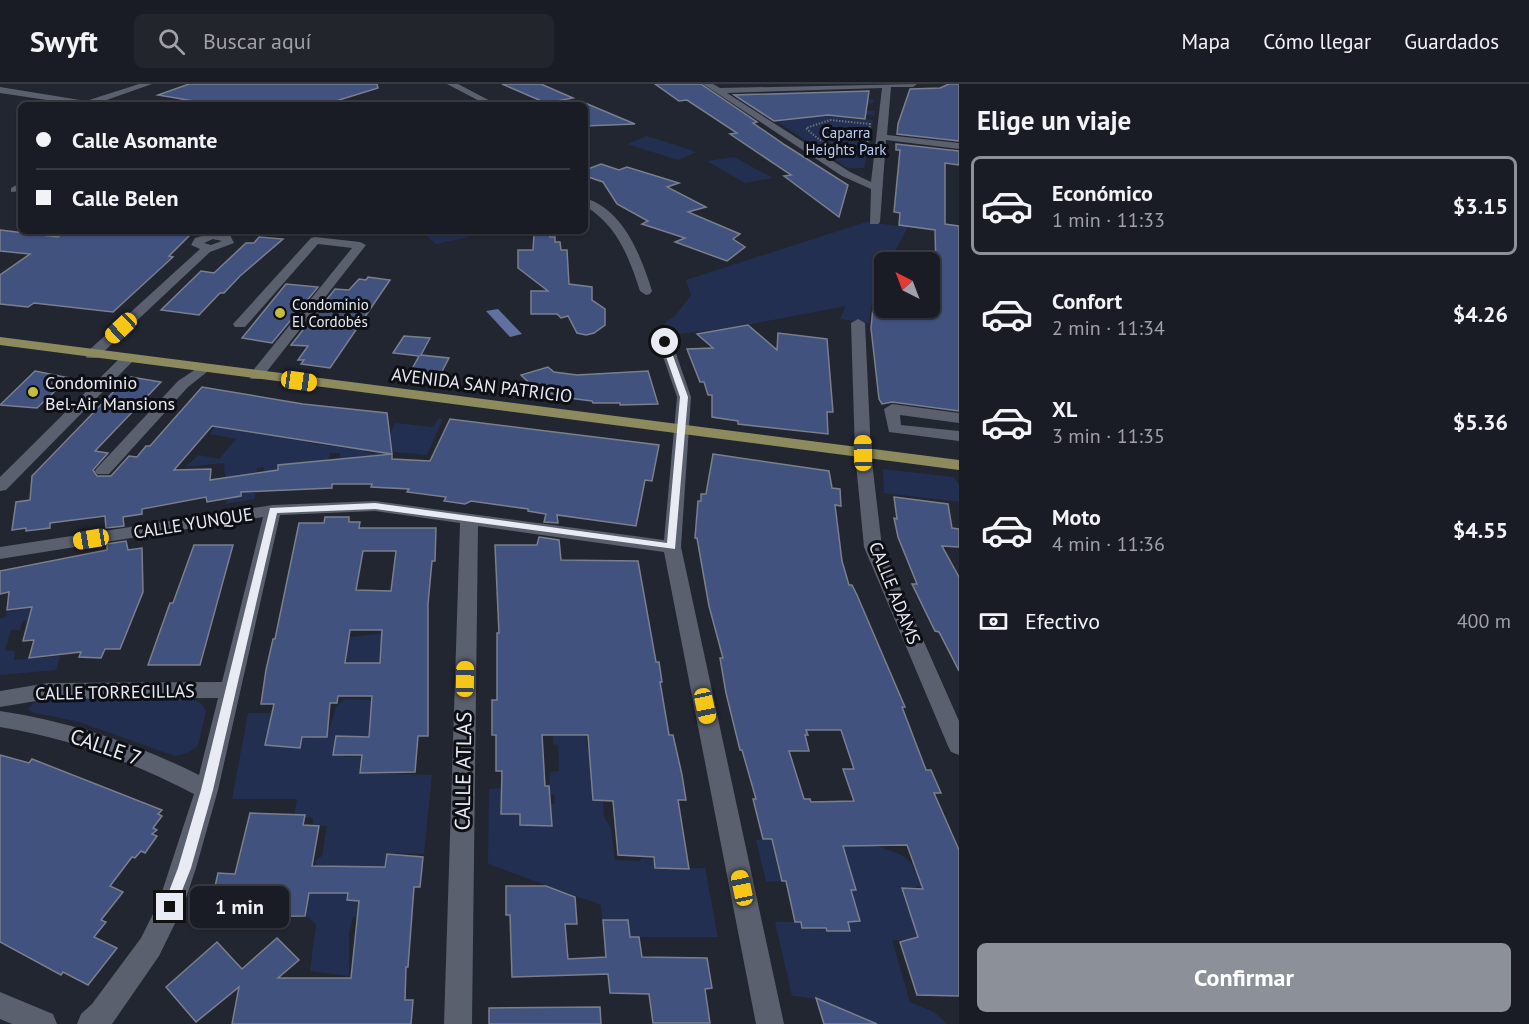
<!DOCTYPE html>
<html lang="es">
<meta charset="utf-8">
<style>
body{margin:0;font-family:"PT Sans",sans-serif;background:#23252d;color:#f1f3f6;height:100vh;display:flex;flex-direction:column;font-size:22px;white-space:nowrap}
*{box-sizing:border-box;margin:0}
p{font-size:20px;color:#9fa1a7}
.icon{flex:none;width:33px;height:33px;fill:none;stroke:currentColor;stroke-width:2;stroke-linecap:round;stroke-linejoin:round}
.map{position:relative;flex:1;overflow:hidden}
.panel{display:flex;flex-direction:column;background:#1a1c25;width:570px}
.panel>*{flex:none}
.banner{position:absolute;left:18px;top:18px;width:570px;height:132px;border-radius:9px;box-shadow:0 2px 4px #0004,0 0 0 2px #383a42;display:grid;align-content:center;height:132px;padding:0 18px;background:#1a1c25}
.needle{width:39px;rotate:318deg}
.fabs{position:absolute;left:874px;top:168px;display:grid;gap:12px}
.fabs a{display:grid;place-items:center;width:66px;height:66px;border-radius:9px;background:#1a1c25;box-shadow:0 2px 4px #0004,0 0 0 2px #383a42;font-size:30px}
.end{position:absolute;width:27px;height:27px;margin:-14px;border:8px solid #e8ebf3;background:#111;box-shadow:0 0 0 3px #111}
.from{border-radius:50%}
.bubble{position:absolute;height:42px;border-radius:9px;background:#1a1c25;box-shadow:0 2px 4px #0004,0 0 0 2px #383a42;font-size:20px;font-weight:800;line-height:42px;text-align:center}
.car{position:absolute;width:18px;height:36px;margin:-18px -9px;border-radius:8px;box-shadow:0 0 4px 2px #0007;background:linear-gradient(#f5c518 24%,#345 0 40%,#f5c518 0 76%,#345 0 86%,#f5c518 0)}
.banner b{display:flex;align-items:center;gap:21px;height:57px;font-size:22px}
.banner b+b{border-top:2px solid #383a42}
.banner i{width:15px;height:15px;background:#f1f3f6}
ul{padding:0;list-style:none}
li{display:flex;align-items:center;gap:18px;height:99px;margin:0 12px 9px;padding:0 6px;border:3px solid transparent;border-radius:9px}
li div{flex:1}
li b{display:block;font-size:22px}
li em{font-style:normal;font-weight:800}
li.selected{border-color:#8c9099}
li>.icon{width:54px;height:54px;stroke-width:1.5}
h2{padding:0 18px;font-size:27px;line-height:72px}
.pay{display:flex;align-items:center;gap:15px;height:66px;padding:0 18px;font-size:22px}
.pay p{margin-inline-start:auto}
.action{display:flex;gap:12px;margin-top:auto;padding:12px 18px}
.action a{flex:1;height:69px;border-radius:9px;background:#8c9099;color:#fff;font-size:24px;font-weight:800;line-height:69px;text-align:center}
header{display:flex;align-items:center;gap:36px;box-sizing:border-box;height:84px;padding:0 30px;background:#1a1c25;border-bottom:2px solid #383a42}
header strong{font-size:28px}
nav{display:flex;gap:33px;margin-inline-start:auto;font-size:21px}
.search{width:420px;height:54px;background:#23252d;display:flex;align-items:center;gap:15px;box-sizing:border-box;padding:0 21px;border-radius:9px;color:#9fa1a7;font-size:22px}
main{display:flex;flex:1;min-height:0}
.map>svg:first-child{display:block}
.green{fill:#232f50}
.water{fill:#6071a0}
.building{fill:#42527f;stroke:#7a7f8d;stroke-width:1.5;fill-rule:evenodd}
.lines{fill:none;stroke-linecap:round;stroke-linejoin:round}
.path{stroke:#6b6f79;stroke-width:2;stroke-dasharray:1.5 1.5;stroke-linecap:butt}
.minor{fill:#5b606e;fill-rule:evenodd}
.major{fill:#8d8b5d;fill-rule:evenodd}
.route{fill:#e8ebf3}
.poi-dot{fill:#c6bc3c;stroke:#0d0f14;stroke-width:2}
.labels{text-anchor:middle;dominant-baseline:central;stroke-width:6;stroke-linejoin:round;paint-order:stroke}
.far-park-label{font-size:15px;fill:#b9cbf6;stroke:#0d0f14}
.far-poi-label{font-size:15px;fill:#e8ebf3;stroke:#0d0f14;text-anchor:start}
.poi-label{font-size:18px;fill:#e8ebf3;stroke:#0d0f14;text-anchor:start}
.street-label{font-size:18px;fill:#e8ebf3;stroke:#0d0f14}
.near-street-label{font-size:21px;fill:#e8ebf3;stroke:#0d0f14}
</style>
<header>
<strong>Swyft</strong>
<div class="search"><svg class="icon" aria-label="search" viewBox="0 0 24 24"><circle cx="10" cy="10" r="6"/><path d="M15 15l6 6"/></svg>Buscar aquí</div>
<nav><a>Mapa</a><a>Cómo llegar</a><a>Guardados</a></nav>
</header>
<main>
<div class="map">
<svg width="959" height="940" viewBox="0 0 959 940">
<rect width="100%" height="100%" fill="#222631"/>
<g class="green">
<polygon points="872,15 874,17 871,20 836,24 875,27 874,32 841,26 847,34 873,36 864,84 847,84 778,38 803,34 849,16"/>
<polygon points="647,52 697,68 678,76 627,60"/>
<polygon points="734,73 773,94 745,99 707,77"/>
<path d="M866 138 908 143 889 178H885C885 189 879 196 876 206 872 217 870 228 869 239L840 235 846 222 736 243 664 252 665 238 675 232 691 211 686 196Z"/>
<polygon points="421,147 461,147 469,153 436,160"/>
<polygon points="438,335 443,335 427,371 383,367 395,339 433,343"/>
<polygon points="215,343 330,362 369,357 364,368 385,370 385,372 339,379 340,369 330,369 327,384 263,389 264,383 257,384 255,415 225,420 228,414 241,413 239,392 225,393 224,379 185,383 199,371 219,375 236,355 210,350"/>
<polygon points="883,385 954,393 959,401 959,418 884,409"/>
<polygon points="56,520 41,535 23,537 20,546 11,546 5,566 15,567 14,576 60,572 56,586 0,591 0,534 6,533 7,528"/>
<polygon points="379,550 382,550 386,578 348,579 346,570 349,553"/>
<polygon points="74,615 192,615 202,620 206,627 198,662 187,669 175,672 79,638 32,628 28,625 35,618"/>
<polygon points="344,615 372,616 368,652 344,653 344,673 361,672 359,689 432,691 424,770 387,769 384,782 343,783 339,809 347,810 346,816 409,821 408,830 353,833 349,849 349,892 310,887 316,840 306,831 316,776 322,772 327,742 313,741 313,734 294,732 297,715 232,715 248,629 271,629 267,661 299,664 303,654 327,653 336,623"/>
<polygon points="553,652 586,652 587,664 590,665 593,716 603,716 604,733 611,744 615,776 640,777 641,774 652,775 656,785 705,784 718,853 630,853 628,836 602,835 601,821 488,780 489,705 502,704 520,730 551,741 551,720 555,720 554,710 549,710 550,688 559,687 558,661 553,660"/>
<path d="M756 756 869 757C899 775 907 761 922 802L902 805 913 837H922L930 858 892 856 910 918 934 928 947 940H860C849 920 814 914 792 912L775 838H801L802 844C819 844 833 847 850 847L848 838 860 837 851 806 856 805 848 777 776 773 782 797 766 798Z"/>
</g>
<polygon class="water" points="498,225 522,250 510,253 486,227"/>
<g class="building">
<polygon points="189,0 377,0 378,4 323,21 217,21 158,11"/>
<polygon points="502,0 541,0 573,14 546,19"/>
<polygon points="655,0 701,0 757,38 753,39 785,61 848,101 839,133 784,92 791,91 730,50 737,49 687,16 679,17"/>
<polygon points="949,0 959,0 959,57 897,50 898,40 910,5 940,4"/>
<polygon points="869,7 865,35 828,31 774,37 734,11"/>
<polygon points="585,19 635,40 585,42"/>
<polygon points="896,60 959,67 959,81 945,79 945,140 959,142 959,327 892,318 882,320 879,315 871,244 873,224 930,224 930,185 936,186 935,146 899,141 900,129 894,128 900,66 896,66"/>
<polygon points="601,80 619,86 627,83 679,99 667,103 706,123 688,128 740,150 733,155 745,163 727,177 675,158 685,154 642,140 648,137 617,120 603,98 585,92 585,86"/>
<polygon points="0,146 58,153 66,147 194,147 169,172 173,173 113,228 34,219 28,223 0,220 0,191 30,170 0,167"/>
<polygon points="534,150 549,151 550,153 555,153 555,158 560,158 561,166 567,166 569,200 592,203 592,216 605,225 605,241 594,249 586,251 577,249 568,232 561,234 557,230 531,230 531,207 548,207 518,184 518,166 533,166"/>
<polygon points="259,153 283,155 240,192 224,209 220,209 199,231 161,226 201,187 214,189 246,159 254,159"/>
<polygon points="368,193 390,196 330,284 301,280 304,276 298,276 308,262 291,261 335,205 349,206 359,195 366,196"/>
<polygon points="286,200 318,203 272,259 242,254"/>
<polygon points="748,241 777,266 778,249 827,255 833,328 827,328 828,350 738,340 738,337 712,333 712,311 708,311 704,298 700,298 687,265 713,264 697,250"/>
<polygon points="404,252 430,254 421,271 449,274 437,297 407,294 419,272 393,269"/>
<polygon points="548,283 554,288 577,291 648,287 658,320 620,321 620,319 593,319 592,317 561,313 561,311 539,308 521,291"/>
<polygon points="35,287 69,294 37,324 0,321"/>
<polygon points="131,293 161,298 95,367 108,369 93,386 97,392 111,392 129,372 137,373 146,362 150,362 202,303 303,320 387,329 392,370 212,342 174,386 211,385 210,396 278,386 278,381 392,370 392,375 430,377 450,335 659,361 652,397 645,396 636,442 557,431 558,439 544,438 546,430 528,427 528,425 471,417 465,420 444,417 446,413 407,408 409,405 371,403 372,400 332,400 332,404 241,408 241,412 207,418 206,413 142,425 142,430 123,433 124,442 106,444 105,432 50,439 50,444 26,447 26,444 12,446 16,418 30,416 32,392 119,302 122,303"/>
<path d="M713 370 829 387 832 404 840 405 841 422 835 421 842 477 849 501H852L857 511 905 623H902L926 686H931L941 709H934L959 766V912L917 911 900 858 918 853 902 804 923 805 907 761 843 762 856 806H851L860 837 848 838 850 847H827L826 844H802L801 838H795L786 797H782L772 755H763L753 715H756L742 666H740L726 609 720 574H723L709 522 697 454H695L698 417H701V410H706ZM806 646H841L854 685H843L854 717 811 718 810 715H804L789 667H809L805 651H808Z"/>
<polygon points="894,413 948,420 952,444 959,445 959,463 942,462 959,493 959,587 939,548 935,547 912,500 917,500 898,453 894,434 897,435"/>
<path d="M325 433H349V438H360L359 444H436L435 477H432L428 520V652H418L415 688 360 689 362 671H333L336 652 369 653 372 612H338L337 619H330L327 653H302L300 664 265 661 274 620H261L266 586 273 555H275L299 439H324ZM363 467H396L391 507 356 506ZM350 546H382L380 579H345Z"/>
<polygon points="539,453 559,456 561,476 638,477 656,578 659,578 662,598 660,598 669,651 673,651 682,691 686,716 678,716 689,785 655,784 654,773 618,771 613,717 593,716 588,651 542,651 545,702 549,702 552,742 520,741 520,730 501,730 502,687 496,687 496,651 492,651 492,616 497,616 497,549 499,549 495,461 537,461"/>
<polygon points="126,457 128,466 142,464 143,508 120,565 105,565 101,574 79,573 81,568 29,574 34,556 23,557 32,523 7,526 9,508 0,510 0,487 107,466 107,460"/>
<polygon points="194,461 233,461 200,581 148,581 170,519 173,519"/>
<polygon points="0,671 29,679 32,675 162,726 158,730 162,732 153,744 157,746 152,750 157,752 145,769 141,767 135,774 132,773 110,802 123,808 101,836 106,838 94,853 117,864 88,901 63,888 61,891 0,858"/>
<polygon points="250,729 305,731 303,741 319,742 312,782 385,783 387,770 423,773 420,803 414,803 408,883 406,883 405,916 413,916 411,940 232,940 239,903 196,938 166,903 217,858 242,885 277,854 299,876 278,894 351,894 359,817 347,816 348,809 309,809 305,832 213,833 217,816 212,816 218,789 235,790"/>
<polygon points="506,802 546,802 575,813 577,840 565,840 568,875 606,873 603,836 628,836 630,853 639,853 642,873 707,874 712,904 705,905 710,939 653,939 649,910 610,909 608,890 512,893 510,831 506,831"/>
<polygon points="816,914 877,940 824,940"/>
<polygon points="600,923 601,940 489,940 489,924"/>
</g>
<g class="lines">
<path class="path" d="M830 36 870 40 866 69C842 71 823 61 806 44Z"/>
<g class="minor">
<polygon points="139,0 152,0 98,19 101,21 80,21 0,9 0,3 86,17"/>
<polygon points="447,0 458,0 498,21 487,21"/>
<path d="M703 0H713L720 4 917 0 913 3H891L887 51 959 59V65L886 56 880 138 878 140H870L871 105 842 92ZM882 4 871 98 850 88 727 9Z"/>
<polygon points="21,99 21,107 11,108 11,104"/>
<path d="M585 114C624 126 641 172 652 207L650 210 646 211 640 207C629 173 617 141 585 122Z"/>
<path d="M212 149 230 151 234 159 210 168 97 274H87L85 271 87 268 200 165 191 161 195 154ZM213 155 222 157 211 161 204 159Z"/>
<polygon points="315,153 360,158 366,161 261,295 251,295 249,292 251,289 352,164 318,160 245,243 235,243 233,240 311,154"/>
<polygon points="858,235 865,239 871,369 882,463 959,637 959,671 951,668 948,662 864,463 855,369 851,239"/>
<path d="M665 254 672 258 691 313 681 463 784 940H756L664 468 478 442 472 940H444L460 439 375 427 280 431 218 706 196 784 183 823 159 872 112 940H77L81 930 92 920 141 854 158 820 194 710C132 678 69 654 0 643V627C69 637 137 660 199 691L218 614 48 615 0 623V607L48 599 222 598 263 433 0 475V463L273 421 375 417 664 456 677 313 658 258Z"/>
<polygon points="127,271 132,272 134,275 132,278 6,406 0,407 0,393 122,272"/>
<polygon points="202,281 207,282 209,285 207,288 188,303 109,390 97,390 95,387 97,384 178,297"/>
<polygon points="892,320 959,329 959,339 900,331 901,341 959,347 959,357 889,348 884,325"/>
<polygon points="0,908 53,930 57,940 12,940 0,935"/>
</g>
<polygon class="major" points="0,253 959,376 959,386 0,261"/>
</g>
<polygon class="route" points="665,255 668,258 688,313 675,465 375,425 277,429 213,706 191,784 174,827 170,829 165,827 163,823 178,784 201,706 270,424 375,419 667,459 680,313 661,258"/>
<g class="poi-dot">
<circle cx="280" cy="229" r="6"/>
<circle cx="33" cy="308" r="6"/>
</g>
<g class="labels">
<g class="far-park-label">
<text x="846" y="48">Caparra<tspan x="846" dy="17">Heights Park</tspan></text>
</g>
<g class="far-poi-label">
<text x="292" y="220">Condominio<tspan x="292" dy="17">El Cordobés</tspan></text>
</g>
<g class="poi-label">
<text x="45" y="298">Condominio<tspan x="45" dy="21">Bel-Air Mansions</tspan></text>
</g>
<g class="street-label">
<text transform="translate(482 301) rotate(7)">AVENIDA SAN PATRICIO</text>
<text transform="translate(193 439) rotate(-9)">CALLE YUNQUE</text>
<text transform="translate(895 509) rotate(68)">CALLE ADAMS</text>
<text transform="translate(115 608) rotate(-1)">CALLE TORRECILLAS</text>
</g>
<g class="near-street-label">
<text transform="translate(106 663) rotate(19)">CALLE 7</text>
<text transform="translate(463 687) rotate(-89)">CALLE ATLAS</text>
</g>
</g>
</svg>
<div class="fabs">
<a><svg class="needle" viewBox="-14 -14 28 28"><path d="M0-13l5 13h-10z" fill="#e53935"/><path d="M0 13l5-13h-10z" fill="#9fa1a7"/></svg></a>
</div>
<i class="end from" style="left:665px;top:258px"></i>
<i class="end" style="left:170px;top:823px"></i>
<div class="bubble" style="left:190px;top:802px;width:99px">1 min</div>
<i class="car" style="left:121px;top:244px;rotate:227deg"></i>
<i class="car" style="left:299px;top:297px;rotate:98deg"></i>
<i class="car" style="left:863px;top:369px;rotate:359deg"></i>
<i class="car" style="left:91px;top:455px;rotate:261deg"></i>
<i class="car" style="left:465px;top:595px;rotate:1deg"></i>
<i class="car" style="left:705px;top:622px;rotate:168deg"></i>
<i class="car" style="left:742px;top:804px;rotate:348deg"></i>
<div class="banner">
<b><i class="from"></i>Calle Asomante</b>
<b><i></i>Calle Belen</b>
</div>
</div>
<section class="panel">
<h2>Elige un viaje</h2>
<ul>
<li class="selected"><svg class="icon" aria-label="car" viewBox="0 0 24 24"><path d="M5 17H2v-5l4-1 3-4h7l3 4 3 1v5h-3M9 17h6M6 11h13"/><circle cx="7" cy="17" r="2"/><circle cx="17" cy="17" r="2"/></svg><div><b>Económico</b><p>1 min · 11:33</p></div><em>$3.15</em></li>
<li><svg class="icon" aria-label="car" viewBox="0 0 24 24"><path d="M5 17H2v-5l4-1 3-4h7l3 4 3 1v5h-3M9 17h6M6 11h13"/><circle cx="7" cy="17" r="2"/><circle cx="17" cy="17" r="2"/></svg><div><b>Confort</b><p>2 min · 11:34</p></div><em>$4.26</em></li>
<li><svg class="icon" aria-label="car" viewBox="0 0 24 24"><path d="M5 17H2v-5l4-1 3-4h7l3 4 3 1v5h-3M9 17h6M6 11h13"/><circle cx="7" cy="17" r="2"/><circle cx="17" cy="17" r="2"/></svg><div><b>XL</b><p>3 min · 11:35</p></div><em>$5.36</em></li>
<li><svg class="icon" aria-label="car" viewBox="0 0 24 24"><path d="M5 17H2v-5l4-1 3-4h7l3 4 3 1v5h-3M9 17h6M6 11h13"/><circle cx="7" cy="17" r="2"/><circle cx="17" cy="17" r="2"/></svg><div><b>Moto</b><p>4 min · 11:36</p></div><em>$4.55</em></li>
</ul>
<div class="pay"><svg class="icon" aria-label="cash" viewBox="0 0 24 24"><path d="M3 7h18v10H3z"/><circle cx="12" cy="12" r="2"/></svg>Efectivo<p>400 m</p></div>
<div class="action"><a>Confirmar</a></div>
</section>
</main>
